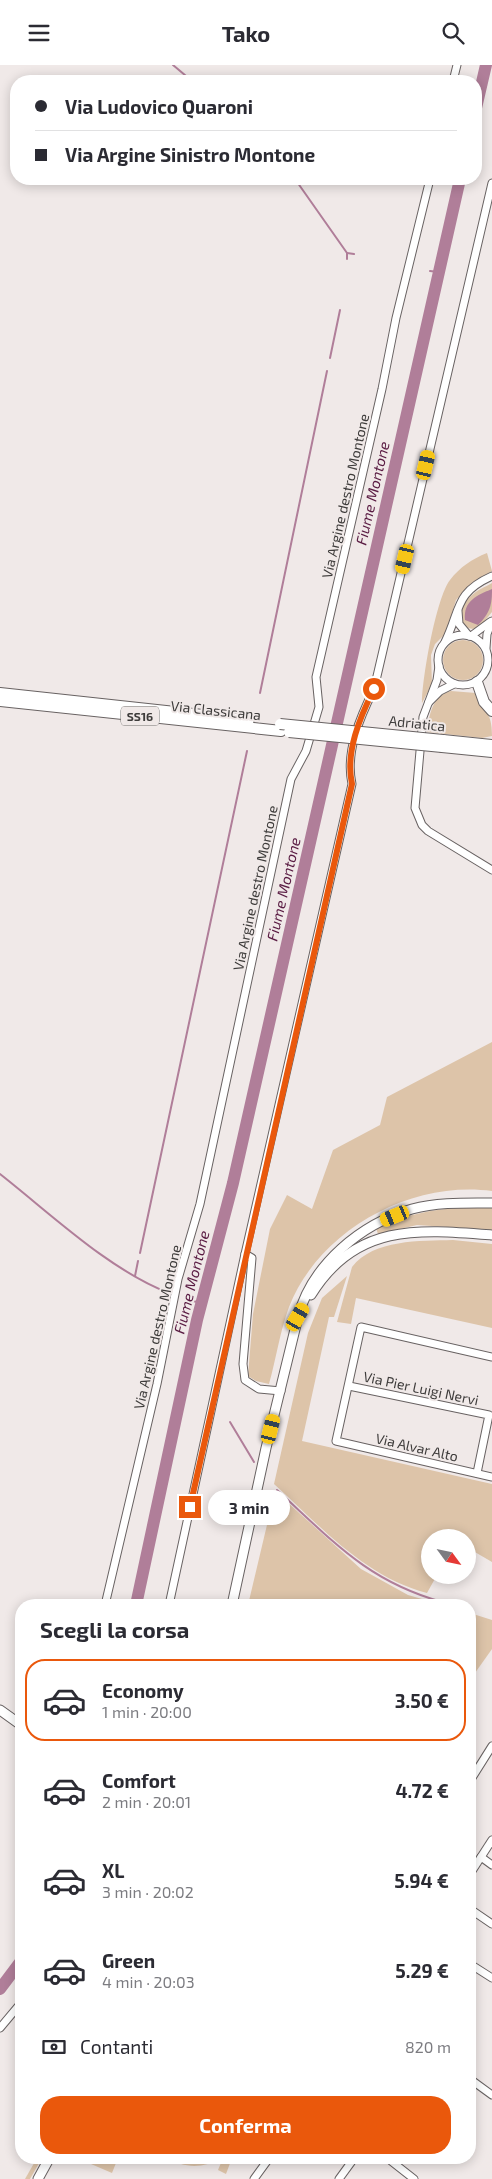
<!DOCTYPE html>
<html lang="it">
<meta charset="utf-8">
<style>
body{margin:0;font-family:"Exo 2",sans-serif;background:#f7f7f7;color:#2b2b33;height:100vh;display:flex;flex-direction:column;font-size:19px;white-space:nowrap}
*{box-sizing:border-box;margin:0}
p{font-size:16px;color:#7c7c81}
.icon{flex:none;width:28px;height:28px;fill:none;stroke:currentColor;stroke-width:2;stroke-linecap:round;stroke-linejoin:round}
.map{position:relative;flex:1;overflow:hidden}
.details{position:absolute;left:15px;top:1534px;width:461px;height:565px;display:flex;flex-direction:column;background:#fff;border-radius:20px;box-shadow:0 2px 12px #0003}
.details>*{flex:none}
.top-card{position:absolute;left:10px;top:10px;width:472px;height:110px;border-radius:20px;box-shadow:0 2px 12px #0003;display:grid;align-content:center;height:110px;padding:0 25px;background:#fff}
.needle{width:32px;rotate:123deg}
.tools{position:absolute;left:421px;top:1464px;display:grid;gap:10px}
.tools a{display:grid;place-items:center;width:55px;height:55px;border-radius:50%;background:#fff;box-shadow:0 2px 12px #0003;font-size:25px}
.end{position:absolute;width:22px;height:22px;margin:-11px;border:6px solid #ea580c;background:#fff;box-shadow:0 0 0 2px #fff}
.from{border-radius:50%}
.bubble{position:absolute;height:35px;border-radius:18px;background:#fff;box-shadow:0 2px 12px #0003;font-size:16px;font-weight:700;line-height:35px;text-align:center}
.car{position:absolute;width:15px;height:30px;margin:-15px -8px;border-radius:6px;box-shadow:0 0 4px 1px #0007;background:linear-gradient(#f5c518 24%,#345 0 40%,#f5c518 0 76%,#345 0 86%,#f5c518 0)}
.top-card b{display:flex;align-items:center;gap:18px;height:48px;font-size:19px}
.top-card b+b{border-top:1px solid #e1e1e2}
.top-card i{width:12px;height:12px;background:#2b2b33}
ul{padding:0;list-style:none}
li{display:flex;align-items:center;gap:15px;height:82px;margin:0 10px 8px;padding:0 15px;border:2px solid transparent;border-radius:20px}
li div{flex:1}
li b{display:block;font-size:19px}
li em{font-style:normal;font-weight:700}
li.current{border-color:#ea580c}
li>.icon{width:45px;height:45px;stroke-width:1.5}
h2{padding:0 25px;font-size:22px;line-height:60px}
.pay{display:flex;align-items:center;gap:12px;height:55px;padding:0 25px;font-size:19px}
.pay p{margin-inline-start:auto}
.cta{display:flex;gap:10px;margin-top:auto;padding:10px 25px}
.cta a{flex:1;height:58px;border-radius:20px;background:#ea580c;color:#fff;font-size:20px;font-weight:700;line-height:58px;text-align:center}
header{display:flex;justify-content:space-between;align-items:center;height:65px;padding:0 25px;background:#fff;font-size:22px;font-weight:700}
.map>svg:first-child{display:block}
.green{fill:#ddc4a9}
.water{fill:#b07e99}
.lines{fill:none;stroke-linecap:round;stroke-linejoin:round}
.stream{stroke:#b07e99;stroke-width:2}
.river{stroke:#b07e99;stroke-width:12}
.minor-casing{stroke:#686262;stroke-width:9}
.major-casing{stroke:#686262;stroke-width:11}
.highway-casing{stroke:#686262;stroke-width:12}
.minor{stroke:#fff;stroke-width:7}
.major{stroke:#fff;stroke-width:9}
.highway{stroke:#fff;stroke-width:10}
.highway-bridge-casing{stroke:#686262;stroke-width:12;stroke-linecap:butt}
.highway-bridge{stroke:#fff;stroke-width:10}
.route{stroke:#ea580c;stroke-width:6}
.labels{text-anchor:middle;dominant-baseline:central;stroke-width:4;stroke-linejoin:round;paint-order:stroke}
.shield{fill:#f0e9e8;stroke:#73706f;stroke-width:1}
.shield-label{font-size:12px;font-weight:bold;fill:#3e3c3b}
.street-label{font-size:14px;fill:#3e3c3b;stroke:#f0e9e8}
.water-label{font-size:15px;font-style:italic;fill:#591b42;stroke:#f0e9e8}
</style>
<header><svg class="icon" aria-label="menu" viewBox="0 0 24 24"><path d="M4 6h16M4 12h16M4 18h16"/></svg>Tako<svg class="icon" aria-label="search" viewBox="0 0 24 24"><circle cx="10" cy="10" r="6"/><path d="M15 15l6 6"/></svg></header>
<div class="map">
<svg width="492" height="2114" viewBox="0 0 492 2114">
<rect width="100%" height="100%" fill="#f0e9e8"/>
<g class="green">
<path d="M487 488 492 506 472 518 456 535 446 568 435 579 431 590 432 619 422 638C422 614 436 533 450 515 460 502 472 494 487 488Z"/>
<path d="M492 518V547L478 564C456 566 458 542 471 531 477 525 485 522 492 518Z"/>
<circle cx="463" cy="595" r="20"/>
<path d="M451 626 476 628C484 649 492 645 492 671L482 673 427 667C429 651 432 630 451 626Z"/>
<path d="M492 977V1126C411 1115 319 1165 289 1242 280 1266 276 1294 269 1319L256 1316 248 1311 253 1249 270 1164 287 1130 312 1144 333 1085 380 1060 387 1032Z"/>
<path d="M472 1142 492 1143V1165L417 1160 378 1169 376 1163C411 1148 433 1144 472 1142Z"/>
<path d="M453 1175 492 1179V1263L356 1233 351 1259 337 1257 352 1202C374 1174 420 1176 453 1175Z"/>
<path d="M347 1211 334 1252H329L302 1376 492 1419V1497L468 1483V1472H430V1510H437L427 1528C365 1512 320 1461 274 1419L308 1268 322 1233Z"/>
<polygon points="275,1426 361,1504 408,1530 443,1540 248,1540"/>
<polygon points="470,1548 492,1555 492,1584 470,1615"/>
<polygon points="37,2093 42,2093 30,2114 25,2114"/>
<polygon points="77,2093 118,2093 112,2108"/>
<path d="M165 2093H232L226 2109 218 2105 223 2093C201 2104 186 2103 165 2093Z"/>
</g>
<path class="water" d="M492 524C492 540 490 548 478 560L465 555C463 536 477 530 492 524Z"/>
<g class="lines">
<g class="stream">
<polyline points="173,0 192,16"/>
<polyline points="295,114 347,188 347,194"/>
<polyline points="347,188 354,189"/>
<polyline points="430,206 438,207"/>
<polyline points="330,293 340,245"/>
<polyline points="260,628 327,306"/>
<path d="M0 1109C51 1149 109 1205 169 1228"/>
<polyline points="140,1188 247,686"/>
<polyline points="135,1211 138,1196"/>
<polyline points="189,1235 201,1238"/>
<polyline points="230,1357 254,1397"/>
<path d="M277 1425C333 1476 367 1516 442 1537"/>
</g>
<g class="river">
<polyline points="476,43 486,0"/>
<polyline points="136,1540 197,1255 233,1118 460,114"/>
<polyline points="0,1924 21,1896"/>
</g>
<defs>
<g id="minor">
<polyline points="453,16 457,0"/>
<polyline points="458,546 459,559 469,571"/>
<circle cx="463" cy="595" r="25"/>
<polyline points="471,571 490,557"/>
<path d="M445 577C461 545 454 528 492 511"/>
<polyline points="486,583 487,569 492,556"/>
<polyline points="439,601 437,615 423,652 415,743 422,760 428,766 492,805"/>
<polyline points="429,637 440,626 454,619"/>
<polyline points="245,1189 252,1193 243,1299 245,1315 259,1324 281,1326"/>
<polyline points="492,1292 361,1262 336,1376 492,1412"/>
<polyline points="349,1321 489,1350 477,1408"/>
<polyline points="105,1540 157,1319 178,1214 200,1139 291,714 306,686 319,642 316,612 382,324 396,253 430,114"/>
<path d="M169 1540 245 1189 352 719C345 687 360 652 374 624L492 118"/>
<polyline points="470,1716 492,1681"/>
<polyline points="481,1792 492,1800"/>
<polyline points="470,1809 492,1775"/>
<polyline points="470,1844 492,1859"/>
<polyline points="470,1899 492,1913"/>
<polyline points="0,1963 21,1938"/>
<polyline points="470,2014 492,2030"/>
<polyline points="386,2092 414,2114"/>
<polyline points="254,2114 270,2092"/>
<polyline points="339,2114 355,2092"/>
</g>
<g id="major">
<path d="M311 1230C355 1158 419 1164 492 1170"/>
<path d="M232 1540 266 1383 298 1252C312 1199 361 1159 412 1144 438 1137 465 1138 492 1138"/>
<polyline points="0,1645 21,1660"/>
<polyline points="38,2114 50,2092"/>
</g>
<g id="highway">
<polyline points="477,617 484,637 492,646"/>
<polyline points="0,628 249,655"/>
<polyline points="0,636 281,666"/>
<polyline points="443,675 492,680"/>
<polyline points="442,682 492,687"/>
</g>
</defs>
<use href="#minor" class="minor-casing"/>
<use href="#major" class="major-casing"/>
<use href="#highway" class="highway-casing"/>
<use href="#minor" class="minor"/>
<use href="#major" class="major"/>
<use href="#highway" class="highway"/>
<defs>
<g id="highway-bridge">
<polyline points="280,659 443,675"/>
<polyline points="289,667 442,682"/>
</g>
</defs>
<use href="#highway-bridge" class="highway-bridge-casing"/>
<use href="#highway-bridge" class="highway-bridge"/>
</g>
<g class="lines">
<path class="route" d="M190 1442 352 719C345 687 360 652 374 624"/>
</g>
<g class="labels">
<rect class="shield" x="121" y="641.5" width="38" height="19" rx="4"/>
<g class="shield-label">
<text x="140" y="651">SS16</text>
</g>
<g class="street-label">
<text transform="translate(345 431) rotate(-77)">Via Argine destro Montone</text>
<text transform="translate(216 645) rotate(6)">Via Classicana</text>
<text transform="translate(417 658) rotate(6)">Adriatica</text>
<text transform="translate(255 823) rotate(-78)">Via Argine destro Montone</text>
<text transform="translate(157 1262) rotate(-77)">Via Argine destro Montone</text>
<text transform="translate(421 1323) rotate(12)">Via Pier Luigi Nervi</text>
<text transform="translate(417 1382) rotate(13)">Via Alvar Alto</text>
</g>
<g class="water-label">
<text transform="translate(372 428) rotate(-77)">Fiume Montone</text>
<text transform="translate(283 824) rotate(-77)">Fiume Montone</text>
<text transform="translate(191 1217) rotate(-76)">Fiume Montone</text>
</g>
</g>
</svg>
<div class="tools">
<a><svg class="needle" viewBox="-14 -14 28 28"><path d="M0-13l5 13h-10z" fill="#e53935"/><path d="M0 13l5-13h-10z" fill="#7c7c81"/></svg></a>
</div>
<i class="end from" style="left:374px;top:624px"></i>
<i class="end" style="left:190px;top:1442px"></i>
<div class="bubble" style="left:208px;top:1425px;width:82px">3 min</div>
<i class="car" style="left:426px;top:400px;rotate:13deg"></i>
<i class="car" style="left:405px;top:494px;rotate:193deg"></i>
<i class="car" style="left:395px;top:1151px;rotate:248deg"></i>
<i class="car" style="left:298px;top:1252px;rotate:30deg"></i>
<i class="car" style="left:271px;top:1364px;rotate:14deg"></i>
<div class="top-card">
<b><i class="from"></i>Via Ludovico Quaroni</b>
<b><i></i>Via Argine Sinistro Montone</b>
</div>
<section class="details">
<h2>Scegli la corsa</h2>
<ul>
<li class="current"><svg class="icon" aria-label="car" viewBox="0 0 24 24"><path d="M5 17H2v-5l4-1 3-4h7l3 4 3 1v5h-3M9 17h6M6 11h13"/><circle cx="7" cy="17" r="2"/><circle cx="17" cy="17" r="2"/></svg><div><b>Economy</b><p>1 min · 20:00</p></div><em>3.50 €</em></li>
<li><svg class="icon" aria-label="car" viewBox="0 0 24 24"><path d="M5 17H2v-5l4-1 3-4h7l3 4 3 1v5h-3M9 17h6M6 11h13"/><circle cx="7" cy="17" r="2"/><circle cx="17" cy="17" r="2"/></svg><div><b>Comfort</b><p>2 min · 20:01</p></div><em>4.72 €</em></li>
<li><svg class="icon" aria-label="car" viewBox="0 0 24 24"><path d="M5 17H2v-5l4-1 3-4h7l3 4 3 1v5h-3M9 17h6M6 11h13"/><circle cx="7" cy="17" r="2"/><circle cx="17" cy="17" r="2"/></svg><div><b>XL</b><p>3 min · 20:02</p></div><em>5.94 €</em></li>
<li><svg class="icon" aria-label="car" viewBox="0 0 24 24"><path d="M5 17H2v-5l4-1 3-4h7l3 4 3 1v5h-3M9 17h6M6 11h13"/><circle cx="7" cy="17" r="2"/><circle cx="17" cy="17" r="2"/></svg><div><b>Green</b><p>4 min · 20:03</p></div><em>5.29 €</em></li>
</ul>
<div class="pay"><svg class="icon" aria-label="cash" viewBox="0 0 24 24"><path d="M3 7h18v10H3z"/><circle cx="12" cy="12" r="2"/></svg>Contanti<p>820 m</p></div>
<div class="cta"><a>Conferma</a></div>
</section>
</div>
